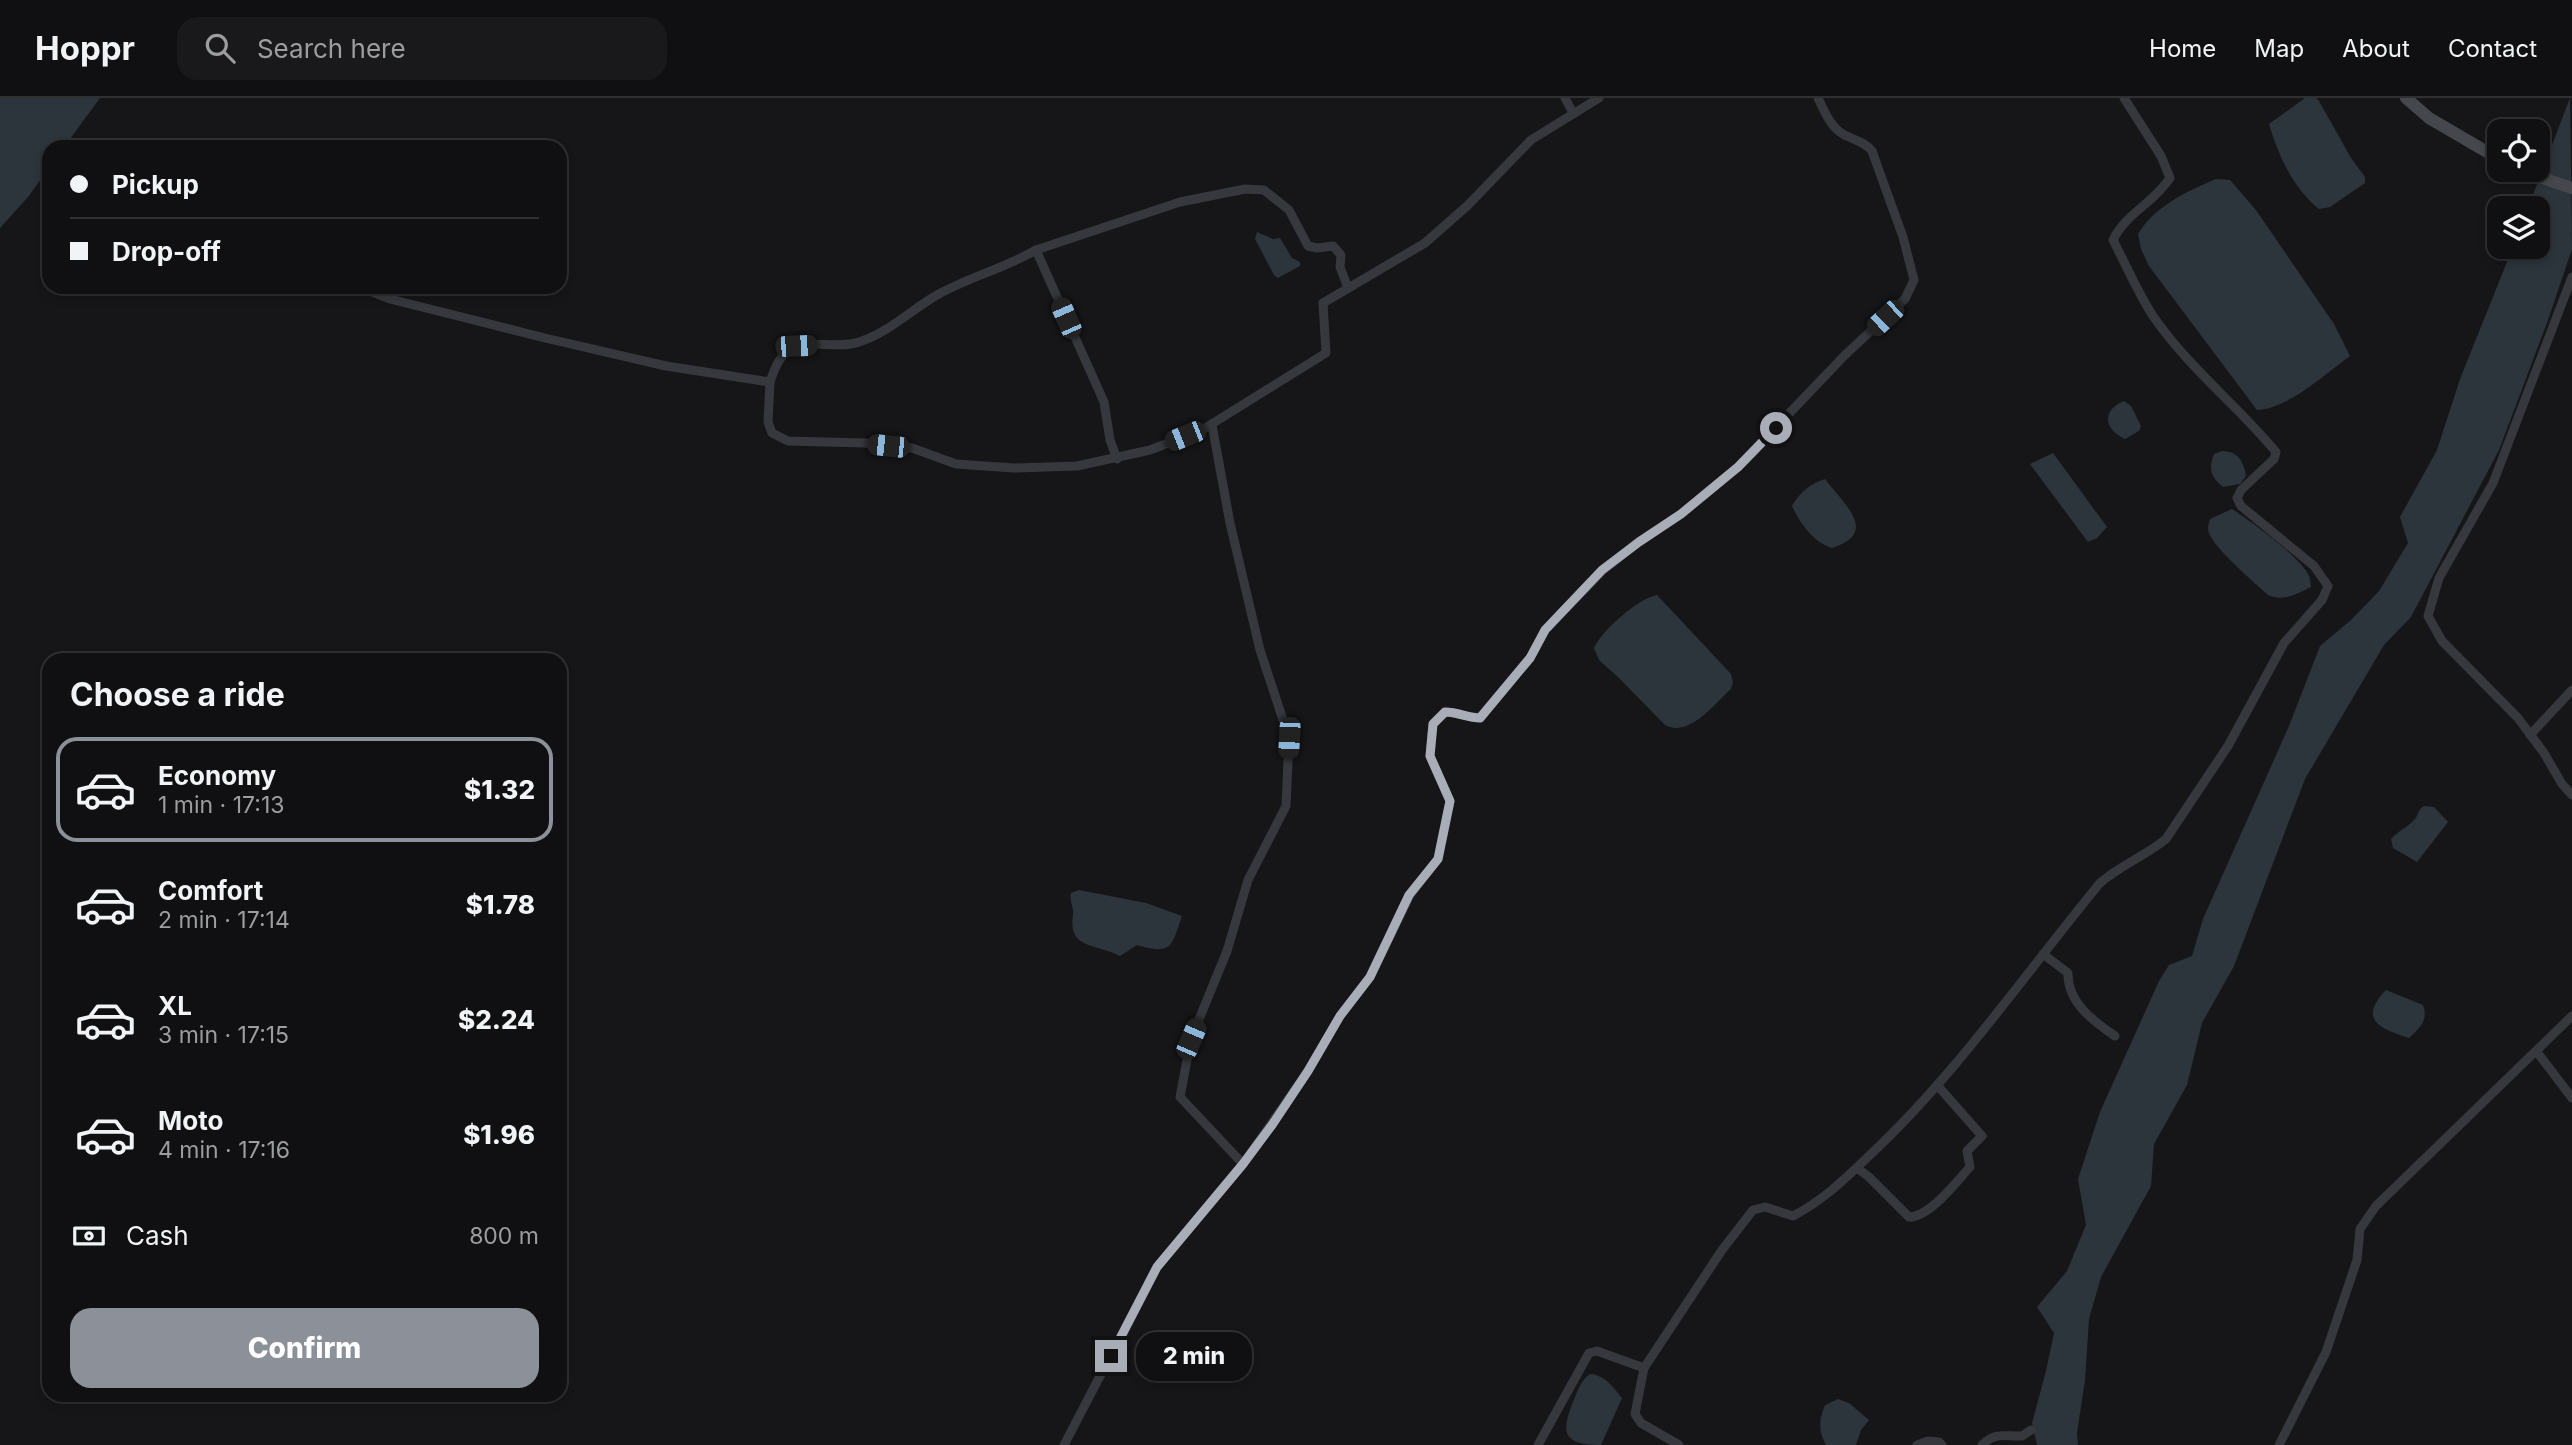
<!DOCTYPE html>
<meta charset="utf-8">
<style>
body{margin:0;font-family:Inter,sans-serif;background:#19191b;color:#f1f3f6;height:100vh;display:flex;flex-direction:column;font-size:26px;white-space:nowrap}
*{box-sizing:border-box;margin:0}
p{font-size:23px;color:#9c9d9f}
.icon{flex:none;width:38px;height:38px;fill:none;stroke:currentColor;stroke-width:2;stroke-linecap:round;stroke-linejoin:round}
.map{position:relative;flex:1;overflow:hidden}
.panel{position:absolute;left:42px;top:555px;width:525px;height:749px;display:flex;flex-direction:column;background:#101012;border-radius:21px;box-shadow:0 4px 10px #0003,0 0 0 2px #303032}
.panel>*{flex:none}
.top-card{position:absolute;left:42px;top:42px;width:525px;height:154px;border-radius:21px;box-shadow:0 4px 10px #0003,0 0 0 2px #303032;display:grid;align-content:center;height:154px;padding:0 28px;background:#101012}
.tools{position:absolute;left:2487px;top:21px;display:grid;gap:14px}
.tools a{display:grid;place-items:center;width:63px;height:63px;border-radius:14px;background:#101012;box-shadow:0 4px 10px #0003,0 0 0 2px #303032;font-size:35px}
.end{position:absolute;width:32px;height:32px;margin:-16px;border:9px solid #a8adb8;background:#111;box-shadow:0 0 0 4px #111}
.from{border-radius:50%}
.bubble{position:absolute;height:49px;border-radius:21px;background:#101012;box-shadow:0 4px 10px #0003,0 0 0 2px #303032;font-size:23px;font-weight:800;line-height:49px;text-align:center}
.car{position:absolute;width:21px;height:42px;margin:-21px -10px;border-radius:9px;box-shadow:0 0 5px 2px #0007;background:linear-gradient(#222 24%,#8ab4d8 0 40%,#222 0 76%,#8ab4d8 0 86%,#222 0)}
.top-card b{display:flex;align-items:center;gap:24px;height:66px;font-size:26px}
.top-card b+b{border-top:2px solid #303032}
.top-card i{width:18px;height:18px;background:#f1f3f6}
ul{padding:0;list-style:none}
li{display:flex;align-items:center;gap:21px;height:105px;margin:0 14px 10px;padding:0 14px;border:4px solid transparent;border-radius:21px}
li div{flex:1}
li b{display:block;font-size:26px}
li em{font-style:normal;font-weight:800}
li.current{border-color:#8c9099}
li>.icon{width:63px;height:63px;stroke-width:1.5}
h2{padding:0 28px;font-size:32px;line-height:84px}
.pay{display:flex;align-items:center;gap:18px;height:77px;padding:0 28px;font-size:26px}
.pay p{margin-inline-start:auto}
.primary-button{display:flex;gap:14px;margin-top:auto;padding:14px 28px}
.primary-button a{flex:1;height:80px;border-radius:21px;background:#8c9099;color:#fff;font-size:28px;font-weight:800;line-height:80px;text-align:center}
header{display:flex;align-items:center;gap:42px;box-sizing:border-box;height:98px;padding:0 35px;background:#101012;border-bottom:2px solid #303032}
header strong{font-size:33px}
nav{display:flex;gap:38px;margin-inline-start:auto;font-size:24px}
.search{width:490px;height:63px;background:#19191b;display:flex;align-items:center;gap:18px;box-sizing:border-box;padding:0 24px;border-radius:21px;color:#9c9d9f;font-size:26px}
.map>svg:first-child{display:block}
.water{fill:#2c353c}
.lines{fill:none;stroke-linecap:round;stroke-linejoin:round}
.minor{stroke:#37383d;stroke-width:9}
.secondary{stroke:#45474d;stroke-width:12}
.route{stroke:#a8adb8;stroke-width:9}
</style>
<header>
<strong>Hoppr</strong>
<div class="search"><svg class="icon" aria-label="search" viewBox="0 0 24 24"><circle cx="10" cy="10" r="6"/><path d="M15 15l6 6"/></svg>Search here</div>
<nav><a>Home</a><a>Map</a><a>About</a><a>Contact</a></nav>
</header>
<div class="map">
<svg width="2572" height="1347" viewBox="0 0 2572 1347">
<rect width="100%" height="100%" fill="#161618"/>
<g class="water">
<polygon points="0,0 100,0 64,49 49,49 49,70 28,99 0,130"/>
<path d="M2305 0H2316L2319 3 2351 60 2365 79V85L2330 109 2319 111C2293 90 2278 57 2269 26Z"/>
<polygon points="2570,0 2572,151 2548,222 2499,352 2411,519 2384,547 2305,681 2234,868 2202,925 2187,987 2154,1046 2151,1088 2101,1179 2089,1221 2085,1282 2077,1335 2078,1347 2037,1347 2032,1325 2046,1273 2054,1235 2037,1209 2067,1173 2086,1127 2078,1081 2100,1014 2159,883 2169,867 2192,858 2203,821 2289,628 2320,548 2351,522 2379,493 2408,445 2400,419 2437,352 2460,281 2513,149 2538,149 2538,110 2528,110"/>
<path d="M2216 81 2230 82 2256 112 2334 226 2350 258C2324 277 2289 310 2257 312L2149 168 2141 151 2138 136C2155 108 2187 93 2216 81Z"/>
<polygon points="1257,134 1273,141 1280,140 1292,160 1300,164 1300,168 1278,180 1274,177 1255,141"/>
<path d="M2124 303 2131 308 2141 328 2139 333 2125 341C2103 331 2102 312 2124 303Z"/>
<path d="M2222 353C2237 353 2244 363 2246 378L2240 386 2223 389C2211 380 2208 370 2214 356Z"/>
<polygon points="2053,355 2107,429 2097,440 2088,444 2030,366"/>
<path d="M1825 381C1844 406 1880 435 1832 450 1813 444 1800 425 1792 408 1800 394 1810 386 1825 381Z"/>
<path d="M2232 411C2250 423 2301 459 2309 478 2310 480 2311 487 2311 489 2296 496 2284 504 2268 497 2254 484 2217 453 2210 437 2207 432 2208 427 2210 421Z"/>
<path d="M1657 497 1731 576 1733 584 1731 591C1714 606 1689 640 1665 627L1619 580 1599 562 1594 550C1602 532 1639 500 1657 497Z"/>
<path d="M2424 708 2434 709 2448 724 2417 764 2393 750 2391 741C2398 733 2408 729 2414 722 2419 717 2417 712 2424 708Z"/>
<path d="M1079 792 1146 805 1182 818C1171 850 1172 857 1137 847L1120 858C1096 845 1068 852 1073 817 1074 808 1069 803 1071 795Z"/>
<path d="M2386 892 2423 907C2429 922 2419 931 2409 940 2381 931 2357 922 2386 892Z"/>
<path d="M1590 1276C1605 1277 1613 1289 1622 1300L1601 1347C1564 1347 1560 1336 1573 1304 1577 1294 1581 1282 1590 1276Z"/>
<path d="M1838 1301 1849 1305 1869 1322 1861 1332 1856 1347H1826C1818 1333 1819 1321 1825 1307Z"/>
</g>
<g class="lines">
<g class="minor">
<polyline points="1565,0 1573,15"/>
<polyline points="2572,179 2493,385 2439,480 2428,518 2442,543 2518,620 2544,655 2562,686 2572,697"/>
<polyline points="360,189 390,201 545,240 666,268 770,284 768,324 772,335 788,343 865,345 912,350 956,366 1014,370 1077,368 1150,352 1202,332 1326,255 1323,205 1425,145 1467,108 1531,42 1599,0"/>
<path d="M770 284C775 269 780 256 794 249 811 242 839 251 859 244 888 235 911 212 937 197 969 179 1005 170 1036 152"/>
<polyline points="1117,361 1110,342 1104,304 1036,152 1180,104 1245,91 1264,92 1289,112 1308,148 1317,150 1333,148 1341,157 1340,169 1348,190"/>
<polyline points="2530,637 2572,592"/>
<path d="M2043 856 2068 875C2067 904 2093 923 2115 938"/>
<polyline points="2537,954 2572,1000"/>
<path d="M1243 1066 1308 973 1340 918 1370 879 1410 797 1438 761 1450 703 1430 658 1433 626 1445 614C1458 614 1468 620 1480 620L1530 560 1545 532 1602 473 1638 444 1681 416 1738 369 1845 257 1905 201 1914 182 1903 139 1872 53C1864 44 1859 44 1849 39 1832 33 1825 15 1818 0"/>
<path d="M1857 1070 1869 1079 1909 1119C1930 1119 1956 1084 1970 1069L1967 1053 1982 1038 1937 987"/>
<polyline points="1064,1347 1157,1169 1243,1066 1180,999 1191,941 1227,853 1248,782 1286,708 1289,640 1260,552 1230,425 1212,327"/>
<polyline points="1538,1347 1589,1255 1597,1253 1644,1270"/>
<path d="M1679 1347 1641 1325 1635 1316 1644 1270 1722 1152 1753 1112 1765 1109 1793 1118C1824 1102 1847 1079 1872 1055 1958 974 2025 876 2100 785 2121 767 2145 758 2166 741L2228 648 2284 545 2322 502 2328 488 2314 468 2241 408 2237 400 2241 392 2274 361 2276 354C2237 307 2188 269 2153 218 2138 195 2126 167 2113 142 2127 114 2153 106 2170 80L2161 58 2124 0"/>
<polyline points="1917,1347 1928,1343 1939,1344 1942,1347"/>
<path d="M1982 1347C1996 1333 2005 1339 2022 1338L2031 1332"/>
<polyline points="2279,1347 2326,1254 2357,1162 2360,1131 2376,1108 2572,918"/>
</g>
<g class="secondary">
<polyline points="2406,0 2429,20 2499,61"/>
<polyline points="2519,72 2572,90"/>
</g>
</g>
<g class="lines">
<path class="route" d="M1111 1258 1157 1169 1243 1066 1272 1027 1308 973 1340 918 1370 879 1409 797 1438 761 1450 703 1430 658 1433 626 1445 614C1458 614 1468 620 1480 620L1530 560 1545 532 1602 472 1639 444 1681 416 1738 369 1776 330"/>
</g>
</svg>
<div class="tools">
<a><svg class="icon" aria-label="locate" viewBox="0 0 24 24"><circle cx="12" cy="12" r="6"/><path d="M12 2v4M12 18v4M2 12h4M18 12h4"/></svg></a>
<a><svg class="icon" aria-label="layers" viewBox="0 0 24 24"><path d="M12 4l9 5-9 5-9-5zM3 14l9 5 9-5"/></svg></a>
</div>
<i class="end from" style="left:1776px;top:330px"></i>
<i class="end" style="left:1111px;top:1258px"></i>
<div class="bubble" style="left:1136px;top:1234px;width:116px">2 min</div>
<i class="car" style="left:1066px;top:220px;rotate:336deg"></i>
<i class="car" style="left:1885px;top:220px;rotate:227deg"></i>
<i class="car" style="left:796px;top:248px;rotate:88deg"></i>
<i class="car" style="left:1185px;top:338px;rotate:248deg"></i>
<i class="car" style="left:888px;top:348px;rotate:276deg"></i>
<i class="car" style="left:1289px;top:640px;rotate:183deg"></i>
<i class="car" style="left:1191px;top:941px;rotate:23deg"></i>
<div class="top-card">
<b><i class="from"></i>Pickup</b>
<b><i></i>Drop-off</b>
</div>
<section class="panel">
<h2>Choose a ride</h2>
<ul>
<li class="current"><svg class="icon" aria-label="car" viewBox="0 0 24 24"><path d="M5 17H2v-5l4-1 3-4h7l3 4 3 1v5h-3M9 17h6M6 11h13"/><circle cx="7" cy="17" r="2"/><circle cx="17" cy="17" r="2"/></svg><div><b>Economy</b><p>1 min · 17:13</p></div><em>$1.32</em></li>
<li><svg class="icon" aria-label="car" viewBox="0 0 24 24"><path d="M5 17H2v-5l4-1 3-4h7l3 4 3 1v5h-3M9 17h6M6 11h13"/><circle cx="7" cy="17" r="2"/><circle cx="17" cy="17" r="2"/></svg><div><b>Comfort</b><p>2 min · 17:14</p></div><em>$1.78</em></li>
<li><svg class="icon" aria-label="car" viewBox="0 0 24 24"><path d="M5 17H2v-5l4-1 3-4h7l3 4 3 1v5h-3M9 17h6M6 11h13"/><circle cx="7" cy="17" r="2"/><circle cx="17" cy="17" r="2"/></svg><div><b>XL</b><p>3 min · 17:15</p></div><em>$2.24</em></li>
<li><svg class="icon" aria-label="car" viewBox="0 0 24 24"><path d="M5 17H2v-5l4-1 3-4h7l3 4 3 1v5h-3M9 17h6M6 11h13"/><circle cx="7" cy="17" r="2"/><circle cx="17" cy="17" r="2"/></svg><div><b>Moto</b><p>4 min · 17:16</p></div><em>$1.96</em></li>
</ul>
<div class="pay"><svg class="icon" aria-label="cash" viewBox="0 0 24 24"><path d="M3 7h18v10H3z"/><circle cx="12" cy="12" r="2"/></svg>Cash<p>800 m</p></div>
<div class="primary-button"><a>Confirm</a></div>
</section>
</div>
